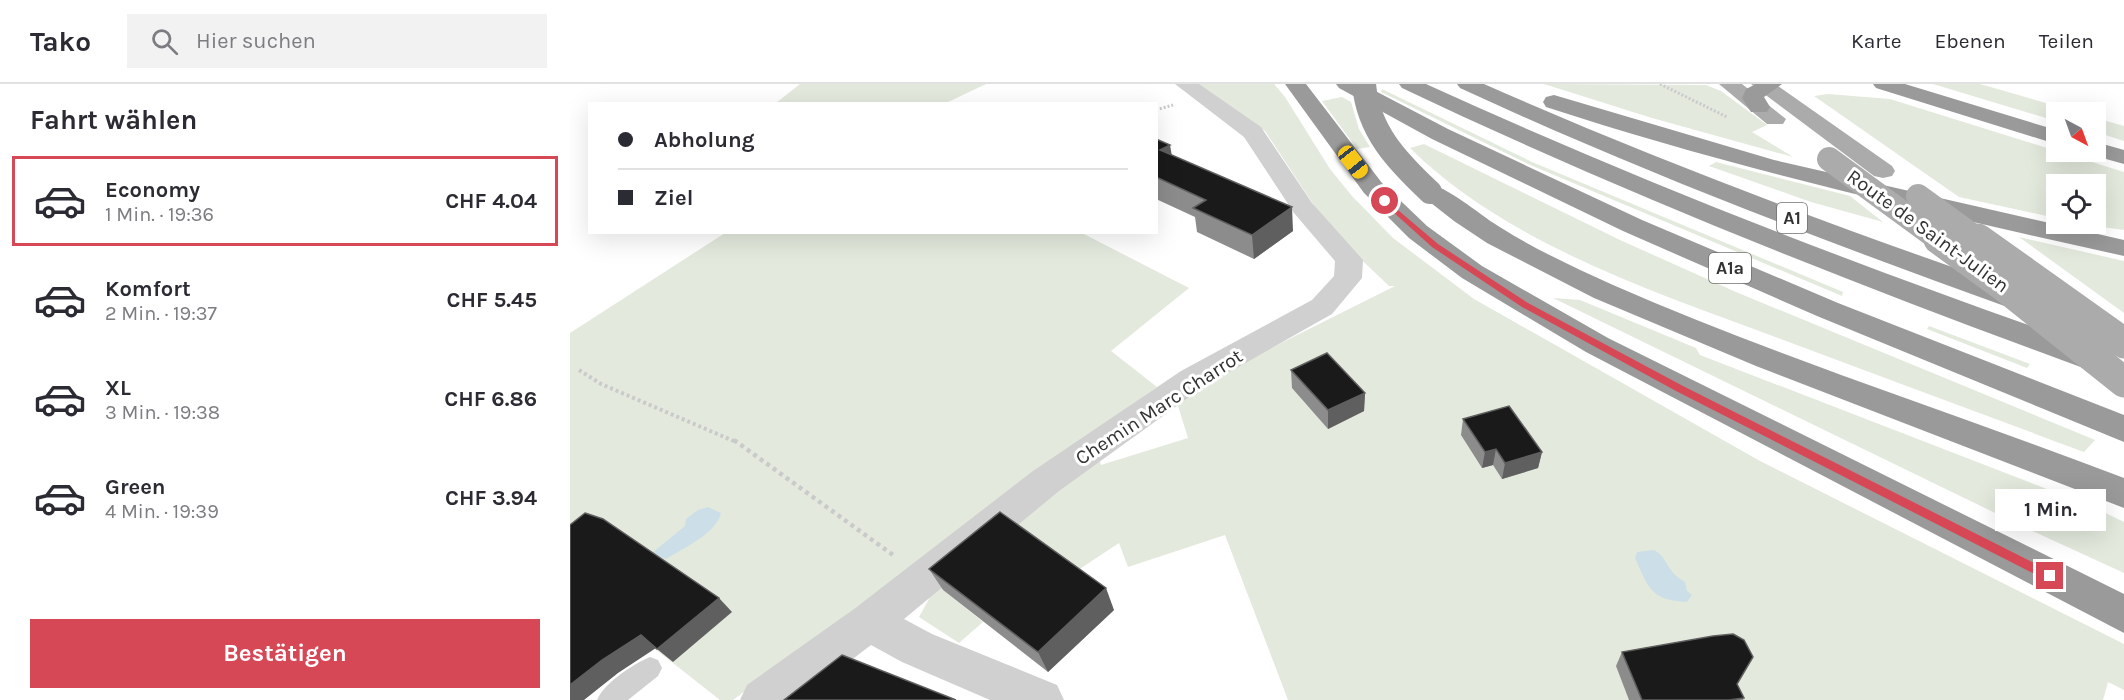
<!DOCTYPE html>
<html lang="de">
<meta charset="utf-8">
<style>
body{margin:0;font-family:Karla,sans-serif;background:#f2f2f3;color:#2b2b33;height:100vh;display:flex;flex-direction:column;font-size:22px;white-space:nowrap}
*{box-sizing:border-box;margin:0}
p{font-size:20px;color:#7c7c81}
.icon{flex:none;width:33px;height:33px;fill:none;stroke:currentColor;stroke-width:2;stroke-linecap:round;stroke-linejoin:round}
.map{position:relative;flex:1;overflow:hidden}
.drawer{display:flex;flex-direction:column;background:#fff;width:570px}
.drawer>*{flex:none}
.hud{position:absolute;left:18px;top:18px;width:570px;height:132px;border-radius:0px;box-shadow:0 6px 24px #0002;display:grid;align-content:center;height:132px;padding:0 30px;background:#fff}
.needle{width:39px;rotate:139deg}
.fabs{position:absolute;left:1476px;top:18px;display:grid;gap:12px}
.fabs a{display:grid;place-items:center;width:60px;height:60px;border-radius:0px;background:#fff;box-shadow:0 6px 24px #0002;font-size:30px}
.end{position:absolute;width:27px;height:27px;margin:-14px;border:8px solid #d74856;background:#fff;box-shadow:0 0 0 3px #fff}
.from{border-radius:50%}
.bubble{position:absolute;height:42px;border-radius:0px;background:#fff;box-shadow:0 6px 24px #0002;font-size:20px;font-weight:700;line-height:42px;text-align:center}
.car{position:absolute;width:18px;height:36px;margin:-18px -9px;border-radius:8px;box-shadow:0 0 4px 2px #0007;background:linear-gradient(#f5c518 24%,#345 0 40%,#f5c518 0 76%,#345 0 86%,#f5c518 0)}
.hud b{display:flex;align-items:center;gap:21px;height:57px;font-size:22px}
.hud b+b{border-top:2px solid #e1e1e2}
.hud i{width:15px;height:15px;background:#2b2b33}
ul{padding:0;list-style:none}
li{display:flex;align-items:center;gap:18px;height:90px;margin:0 12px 9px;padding:0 18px;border:3px solid transparent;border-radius:0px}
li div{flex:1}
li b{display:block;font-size:22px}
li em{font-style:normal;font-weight:700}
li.active{border-color:#d74856}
li>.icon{width:54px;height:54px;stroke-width:1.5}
h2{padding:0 30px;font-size:27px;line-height:72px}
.button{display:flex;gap:12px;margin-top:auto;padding:12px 30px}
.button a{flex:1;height:69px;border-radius:0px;background:#d74856;color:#fff;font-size:24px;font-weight:700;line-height:69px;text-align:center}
header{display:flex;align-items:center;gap:36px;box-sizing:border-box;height:84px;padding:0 30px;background:#fff;border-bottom:2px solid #e1e1e2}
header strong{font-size:28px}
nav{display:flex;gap:33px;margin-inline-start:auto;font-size:21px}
.search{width:420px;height:54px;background:#f2f2f3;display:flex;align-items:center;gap:15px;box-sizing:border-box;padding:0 21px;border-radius:0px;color:#7c7c81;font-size:22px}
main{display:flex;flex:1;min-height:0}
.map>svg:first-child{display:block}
.green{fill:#e3e9dd}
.water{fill:#ccdee7}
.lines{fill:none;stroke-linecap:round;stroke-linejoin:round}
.path-far2{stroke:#cacaca;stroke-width:3;stroke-dasharray:2 2;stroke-linecap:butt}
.path-far1{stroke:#cacaca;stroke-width:4;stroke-dasharray:3 3;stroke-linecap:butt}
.path{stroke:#cacaca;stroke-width:4.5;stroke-dasharray:4 4;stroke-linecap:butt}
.service{fill:#d0d0d0;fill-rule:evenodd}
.minor{fill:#d0d0d0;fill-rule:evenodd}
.primary{fill:#ababab;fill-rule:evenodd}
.motorway{fill:#9a9a9a;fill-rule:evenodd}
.primary-bridge-far1{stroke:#ababab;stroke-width:24}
.primary-bridge{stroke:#ababab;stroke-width:31}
.motorway-bridge{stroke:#9a9a9a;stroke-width:24}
.wall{fill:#8c8c8c}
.shaded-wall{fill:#5f5f5f}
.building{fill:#1a1a1a;stroke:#5f5f5f;stroke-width:1.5}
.route{fill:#d74856}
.labels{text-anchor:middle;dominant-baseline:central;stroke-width:6;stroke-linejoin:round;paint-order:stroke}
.shield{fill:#fff;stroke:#707070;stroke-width:1.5}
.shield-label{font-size:18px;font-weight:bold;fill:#333}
.street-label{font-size:20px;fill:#333;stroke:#fff}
</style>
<header>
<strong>Tako</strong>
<div class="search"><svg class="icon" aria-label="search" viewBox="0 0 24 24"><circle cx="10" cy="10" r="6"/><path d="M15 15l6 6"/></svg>Hier suchen</div>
<nav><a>Karte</a><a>Ebenen</a><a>Teilen</a></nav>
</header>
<main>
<section class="drawer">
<h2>Fahrt wählen</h2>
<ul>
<li class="active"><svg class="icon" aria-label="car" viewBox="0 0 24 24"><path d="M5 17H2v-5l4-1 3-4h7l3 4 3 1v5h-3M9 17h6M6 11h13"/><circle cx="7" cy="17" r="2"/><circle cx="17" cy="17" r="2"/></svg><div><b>Economy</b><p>1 Min. · 19:36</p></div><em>CHF 4.04</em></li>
<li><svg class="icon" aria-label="car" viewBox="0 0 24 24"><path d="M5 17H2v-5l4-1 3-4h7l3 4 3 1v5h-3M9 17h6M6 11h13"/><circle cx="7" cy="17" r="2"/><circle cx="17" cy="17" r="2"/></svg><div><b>Komfort</b><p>2 Min. · 19:37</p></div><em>CHF 5.45</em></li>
<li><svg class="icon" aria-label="car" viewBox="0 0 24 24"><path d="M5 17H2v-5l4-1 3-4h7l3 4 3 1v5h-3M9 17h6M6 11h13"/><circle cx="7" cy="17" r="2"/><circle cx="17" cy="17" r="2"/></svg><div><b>XL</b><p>3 Min. · 19:38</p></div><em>CHF 6.86</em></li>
<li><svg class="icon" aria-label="car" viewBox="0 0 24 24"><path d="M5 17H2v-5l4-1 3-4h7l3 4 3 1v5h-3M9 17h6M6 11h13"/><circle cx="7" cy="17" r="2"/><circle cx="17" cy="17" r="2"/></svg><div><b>Green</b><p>4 Min. · 19:39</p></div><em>CHF 3.94</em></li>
</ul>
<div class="button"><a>Bestätigen</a></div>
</section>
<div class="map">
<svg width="1554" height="616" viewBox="0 0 1554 616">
<rect width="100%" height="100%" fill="#fff"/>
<g class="green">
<polygon points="230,0 416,0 376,19 206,19"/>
<polygon points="627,0 704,0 715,13 760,85 782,112 823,154 904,215 1190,377 1554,560 1554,606 1538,598 1533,616 718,616 655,451 558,483 549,459 499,492 441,450 372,505 413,538 389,559 349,533 370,495 529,373 531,381 618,354 607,319 653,288 825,202 819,202 774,159 745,123 695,47"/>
<polygon points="974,0 1136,1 1151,7 1197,41 1182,48 1223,73 1082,34"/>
<polygon points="1363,0 1410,0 1507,28 1486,28 1486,37"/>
<polygon points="812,5 962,78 1273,208 1272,212 958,80 811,8"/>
<polygon points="1258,10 1320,15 1554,88 1554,146 1511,140 1526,140 1526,100 1486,100 1486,134 1389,113 1244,12"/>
<polygon points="772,13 781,18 789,45 800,63 787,65 752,17"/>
<polygon points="1526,34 1554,42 1554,57 1526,48"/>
<path d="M854 60 1050 156 1166 208 1525 356 1514 368C1412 330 1310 292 1208 254 1084 208 936 159 840 64Z"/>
<polygon points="1146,78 1280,112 1313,138 1241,118 1139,82"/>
<polygon points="510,148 619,204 541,267 587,303 476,381 163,616 150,616 66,550 0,600 0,249 155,149"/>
<polygon points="1449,153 1554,177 1554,229"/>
<polygon points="983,214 1010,216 1126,264 1130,271 1521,422 1554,438 1554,489 1458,445"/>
<polygon points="1359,242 1460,280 1457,284 1357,245"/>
</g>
<g class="water">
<path d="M138 423 151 429C146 450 113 464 96 475L82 469 115 442 116 435 128 426Z"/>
<path d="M1084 466C1098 473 1096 488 1115 498L1117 507 1122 511 1117 518C1081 516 1079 505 1065 474L1067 468Z"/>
</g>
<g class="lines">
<g class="path-far2">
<polyline points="1090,0 1157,33"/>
<polyline points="586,26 603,21"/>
</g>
<polyline class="path-far1" points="9,286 31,300 166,358"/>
<polyline class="path" points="164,356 323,471"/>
<path class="service" d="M80 573 88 576 92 584 88 592 58 616H27C34 599 63 580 80 573Z"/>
<polygon class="minor" points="605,0 629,0 691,43 742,119 793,176 792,194 762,230 633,303 489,407 334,535 362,550 487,601 494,616 420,616 332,578 301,561 229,616 170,616 177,601 284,525 463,387 611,287 742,216 764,192 765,177 724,129 674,53"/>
<g class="primary">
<polygon points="1149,0 1172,0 1216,35 1213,40 1197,40"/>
<polygon points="1181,0 1205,0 1322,82 1325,87 1322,92 1313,94 1304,92"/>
</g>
<g class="motorway">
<polygon points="715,0 736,0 812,99 857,142 912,182 1038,254 1554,510 1554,549 1016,268 892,194 839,154 794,109"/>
<polygon points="766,0 792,0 878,45 1072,136 1268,219 1554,331 1554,358 1247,232 1053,147 862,55 769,4"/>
<path d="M829 0H856C1079 102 1307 189 1538 269L1543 277 1538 285 1527 288 1516 285C1284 200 1055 110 832 4Z"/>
<path d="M887 0H914C1093 79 1276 147 1460 210L1465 217 1460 224 1450 226 1440 224C1254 157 1069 87 890 4Z"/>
<polygon points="1186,0 1212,0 1194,13 1200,23 1197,28 1181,28 1172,14 1176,5"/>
<polygon points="1303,0 1335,0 1486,46 1486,60 1306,4"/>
<path d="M984 11 1204 76 1554 156V172C1360 129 1166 85 976 23L973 18 976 13Z"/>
<polygon points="1526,58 1554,66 1554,80 1518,70 1516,68 1526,68"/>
<path d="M860 100C883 106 912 133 933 145 968 167 1006 184 1043 201 1210 274 1384 329 1554 394V424L1186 282 1024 214 917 159 884 137 847 108 851 103Z"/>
</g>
<g class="primary-bridge-far1">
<polyline points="1259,75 1371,157"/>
<polyline points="1348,112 1410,157"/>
</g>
<g class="primary-bridge">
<polyline points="1369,155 1435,203 1554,298"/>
<polyline points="1408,155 1554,259"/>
</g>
<path class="motorway-bridge" d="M794 0C798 47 827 77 860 108"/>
</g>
<g class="wall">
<polygon points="586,55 602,71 723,147 684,175 627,148 625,133 586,115"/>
<polygon points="721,286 795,309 794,327 758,345 722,304"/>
<polygon points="893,335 972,368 968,384 932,395 923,381 912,384 891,351"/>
<polygon points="359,485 544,526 478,588 373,506"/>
<polygon points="1052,568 1167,600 1174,614 1173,616 1059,616 1046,582"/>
</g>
<g class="shaded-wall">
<polygon points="600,61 604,84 590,66"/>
<polygon points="722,123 723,147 684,175 682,151"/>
<polygon points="795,309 794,327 758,345 758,326"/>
<polygon points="926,365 923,381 912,384 915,368"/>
<polygon points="972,368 968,384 932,395 935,379"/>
<polygon points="536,504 544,526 478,588 468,568"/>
<polygon points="149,514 162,528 103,578 87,565"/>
<polygon points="71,551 86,564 48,589 14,616 0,616 0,601 32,576"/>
</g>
<g class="building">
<polygon points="586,55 600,61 590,66 722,123 682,151 623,124 636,116 586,93"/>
<polygon points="757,269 795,309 758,326 721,286"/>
<polygon points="939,322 972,368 935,379 926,365 915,368 893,335"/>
<polygon points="430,428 536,504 468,568 359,485"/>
<polygon points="15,429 33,435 149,514 87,565 71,551 32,576 0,601 0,441"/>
<polygon points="1163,550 1174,556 1183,573 1167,600 1174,614 1159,616 1072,616 1052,568 1143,552"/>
<polygon points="272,571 386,616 214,616"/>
</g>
<polygon class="route" points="815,115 868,160 958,219 1113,302 1484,489 1484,496 1476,496 1106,307 952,223 862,163 812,118"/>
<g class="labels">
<g class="shield">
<rect x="1207" y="119" width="30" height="30" rx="4.5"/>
<rect x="1139" y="169" width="42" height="30" rx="4.5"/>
</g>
<g class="shield-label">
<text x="1222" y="134">A1</text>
<text x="1160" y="184">A1a</text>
</g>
<g class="street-label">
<text transform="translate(1358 147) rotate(36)">Route de Saint-Julien</text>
<text transform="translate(589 323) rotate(-33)">Chemin Marc Charrot</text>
</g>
</g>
</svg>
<div class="fabs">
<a><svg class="needle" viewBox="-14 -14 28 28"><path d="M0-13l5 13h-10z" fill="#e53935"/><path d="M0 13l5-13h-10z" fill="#7c7c81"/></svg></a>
<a><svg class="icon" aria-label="locate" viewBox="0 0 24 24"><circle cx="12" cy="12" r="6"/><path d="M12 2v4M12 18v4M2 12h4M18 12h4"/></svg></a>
</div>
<i class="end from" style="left:815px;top:117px"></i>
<i class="end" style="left:1480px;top:492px"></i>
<div class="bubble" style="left:1425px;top:405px;width:111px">1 Min.</div>
<i class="car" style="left:783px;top:78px;rotate:142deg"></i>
<div class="hud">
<b><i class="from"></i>Abholung</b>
<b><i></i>Ziel</b>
</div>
</div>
</main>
